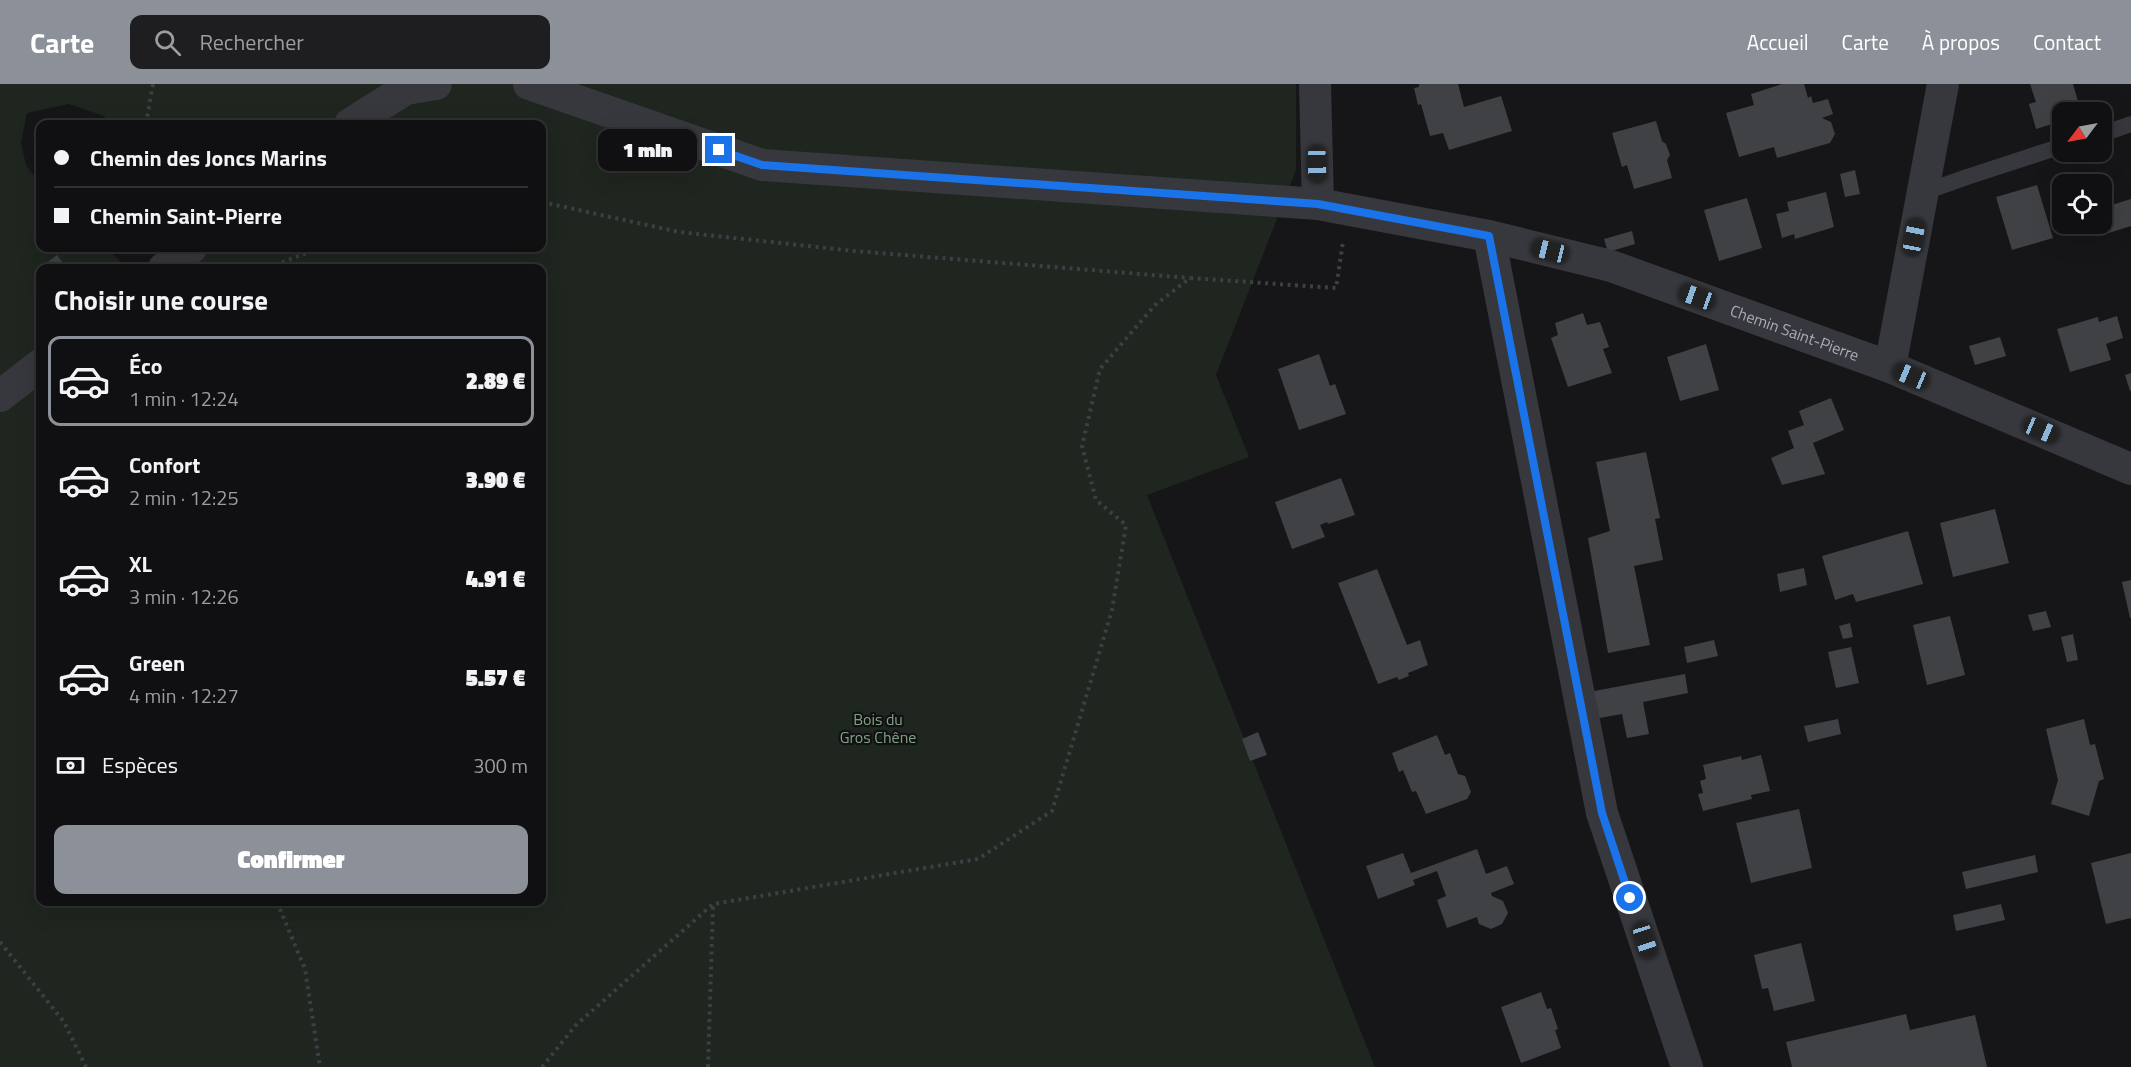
<!DOCTYPE html>
<html lang="fr">
<meta charset="utf-8">
<style>
body{margin:0;font-family:"Titillium Web",sans-serif;background:#1e1e20;color:#f1f3f6;height:100vh;display:flex;flex-direction:column;font-size:22px;white-space:nowrap}
*{box-sizing:border-box;margin:0}
p{font-size:20px;color:#9c9d9f}
.icon{flex:none;width:33px;height:33px;fill:none;stroke:currentColor;stroke-width:2;stroke-linecap:round;stroke-linejoin:round}
.map{position:relative;flex:1;overflow:hidden}
.details{position:absolute;left:36px;top:180px;width:510px;height:642px;display:flex;flex-direction:column;background:#101012;border-radius:12px;box-shadow:0 6px 24px #0002,0 0 0 2px #303032}
.details>*{flex:none}
.banner{position:absolute;left:36px;top:36px;width:510px;height:132px;border-radius:12px;box-shadow:0 6px 24px #0002,0 0 0 2px #303032;display:grid;align-content:center;height:132px;padding:0 18px;background:#101012}
.needle{width:39px;rotate:238deg}
.buttons{position:absolute;left:2052px;top:18px;display:grid;gap:12px}
.buttons a{display:grid;place-items:center;width:60px;height:60px;border-radius:12px;background:#101012;box-shadow:0 6px 24px #0002,0 0 0 2px #303032;font-size:30px}
.end{position:absolute;width:27px;height:27px;margin:-14px;border:8px solid #1a73e8;background:#fff;box-shadow:0 0 0 3px #fff}
.from{border-radius:50%}
.bubble{position:absolute;height:42px;border-radius:12px;background:#101012;box-shadow:0 6px 24px #0002,0 0 0 2px #303032;font-size:20px;font-weight:800;line-height:42px;text-align:center}
.car{position:absolute;width:18px;height:36px;margin:-18px -9px;border-radius:8px;box-shadow:0 0 4px 2px #0007;background:linear-gradient(#222 24%,#8ab4d8 0 40%,#222 0 76%,#8ab4d8 0 86%,#222 0)}
.banner b{display:flex;align-items:center;gap:21px;height:57px;font-size:22px}
.banner b+b{border-top:2px solid #303032}
.banner i{width:15px;height:15px;background:#f1f3f6}
ul{padding:0;list-style:none}
li{display:flex;align-items:center;gap:18px;height:90px;margin:0 12px 9px;padding:0 6px;border:3px solid transparent;border-radius:12px}
li div{flex:1}
li b{display:block;font-size:22px}
li em{font-style:normal;font-weight:800}
li.active{border-color:#8c9099}
li>.icon{width:54px;height:54px;stroke-width:1.5}
h2{padding:0 18px;font-size:27px;line-height:72px}
.pay{display:flex;align-items:center;gap:15px;height:66px;padding:0 18px;font-size:22px}
.pay p{margin-inline-start:auto}
.cta{display:flex;gap:12px;margin-top:auto;padding:12px 18px}
.cta a{flex:1;height:69px;border-radius:12px;background:#8c9099;color:#fff;font-size:24px;font-weight:800;line-height:69px;text-align:center}
header{display:flex;align-items:center;gap:36px;box-sizing:border-box;height:84px;padding:0 30px;background:#8c9099;color:#fff}
header strong{font-size:28px}
nav{display:flex;gap:33px;margin-inline-start:auto;font-size:21px}
.search{width:420px;height:54px;background:#1e1e20;display:flex;align-items:center;gap:15px;box-sizing:border-box;padding:0 21px;border-radius:12px;color:#9c9d9f;font-size:22px}
.map>svg:first-child{display:block}
.green{fill:#1e261f;fill-rule:evenodd}
.building{fill:#404145}
.lines{fill:none;stroke-linecap:round;stroke-linejoin:round}
.path{stroke:#3d3f44;stroke-width:4;stroke-dasharray:3 4.5;stroke-linecap:butt}
.service{stroke:#37383d;stroke-width:16}
.minor{stroke:#37383d;stroke-width:32}
.route{stroke:#1a73e8;stroke-width:8}
.labels{text-anchor:middle;dominant-baseline:central;stroke-width:4.5;stroke-linejoin:round;paint-order:stroke}
.street-label{font-size:16px;fill:#a8adb8;stroke:#111113}
.park-label{font-size:16px;fill:#7fa381;stroke:#111113}
</style>
<header>
<strong>Carte</strong>
<div class="search"><svg class="icon" aria-label="search" viewBox="0 0 24 24"><circle cx="10" cy="10" r="6"/><path d="M15 15l6 6"/></svg>Rechercher</div>
<nav><a>Accueil</a><a>Carte</a><a>À propos</a><a>Contact</a></nav>
</header>
<div class="map">
<svg width="2131" height="983" viewBox="0 0 2131 983">
<rect width="100%" height="100%" fill="#161618"/>
<path class="green" d="M0 0H1296V86L1216 291 1249 373 1147 411 1375 983H0ZM69 20 104 32 112 40H542V164H173L148 184H542V818H40V184H127L106 164H40V100L26 81 21 59 27 29Z"/>
<g class="building">
<polygon points="1419,0 1458,0 1464,23 1501,12 1512,47 1449,66 1443,49 1430,52 1421,20 1418,21 1414,4 1419,3"/>
<polygon points="1782,0 1804,0 1808,14 1811,12 1813,19 1828,15 1833,30 1822,34 1831,38 1835,50 1830,59 1777,74 1774,63 1739,73 1726,29 1754,21 1751,10"/>
<polygon points="2030,0 2073,0 2081,28 2062,28 2062,37 2036,45 2029,20 2036,18"/>
<polygon points="1656,37 1662,57 1666,60 1670,71 1667,76 1672,94 1634,105 1627,81 1622,83 1612,49"/>
<polygon points="1855,86 1860,110 1845,113 1840,90"/>
<polygon points="2037,101 2053,154 2012,166 1996,113"/>
<polygon points="1826,108 1834,143 1795,155 1794,150 1782,154 1776,130 1789,127 1787,118"/>
<polygon points="1747,114 1762,164 1719,177 1704,126"/>
<polygon points="2131,115 2131,142 2099,152 2095,140 2102,140 2102,124"/>
<polygon points="1632,147 1635,160 1608,168 1604,155"/>
<polygon points="57,171 67,184 42,184 41,183"/>
<polygon points="1583,229 1587,241 1600,238 1609,263 1603,265 1612,289 1568,303 1551,254 1558,251 1555,239"/>
<polygon points="2117,232 2123,254 2106,260 2111,276 2070,288 2057,245 2098,233 2099,238"/>
<polygon points="2000,253 2006,272 1975,281 1969,262"/>
<polygon points="1706,260 1719,306 1680,317 1667,273"/>
<polygon points="1319,270 1330,302 1335,300 1346,330 1299,346 1278,285"/>
<polygon points="2131,289 2131,307 2130,307 2125,291"/>
<polygon points="1831,314 1844,346 1813,359 1825,390 1782,401 1771,374 1794,364 1788,347 1804,341 1799,327"/>
<polygon points="1646,368 1660,434 1655,435 1663,476 1634,482 1650,561 1608,569 1588,454 1610,447 1596,378"/>
<polygon points="1341,394 1355,431 1328,440 1327,438 1320,441 1325,453 1292,465 1275,418"/>
<polygon points="1995,425 2009,479 1953,493 1940,439"/>
<polygon points="1908,447 1923,500 1856,518 1853,510 1835,516 1822,472"/>
<polygon points="1804,484 1807,501 1780,508 1777,490"/>
<polygon points="1377,485 1407,561 1420,556 1428,581 1408,589 1409,592 1399,596 1397,593 1378,600 1338,499"/>
<polygon points="2131,496 2131,534 2130,534 2122,498"/>
<polygon points="2046,527 2051,543 2033,547 2028,531"/>
<polygon points="1950,532 1965,591 1927,601 1913,541"/>
<polygon points="1850,539 1853,553 1843,555 1839,542"/>
<polygon points="2073,550 2078,576 2067,578 2061,553"/>
<polygon points="1714,556 1718,572 1687,579 1684,563"/>
<polygon points="1851,563 1859,599 1836,604 1828,568"/>
<polygon points="1685,590 1688,609 1643,618 1649,650 1627,654 1622,630 1594,635 1589,608"/>
<polygon points="1838,635 1841,650 1808,658 1804,642"/>
<polygon points="2084,635 2090,661 2095,660 2104,695 2099,697 2089,732 2051,720 2058,696 2046,645"/>
<polygon points="1258,648 1267,671 1250,677 1242,655"/>
<polygon points="1437,651 1445,671 1450,669 1458,690 1465,692 1471,708 1467,715 1426,730 1416,707 1412,708 1403,686 1399,688 1392,669"/>
<polygon points="1761,671 1770,707 1751,711 1752,715 1703,727 1698,710 1703,709 1700,697 1706,695 1703,681 1741,672 1742,676"/>
<polygon points="1799,725 1812,784 1751,799 1736,739"/>
<polygon points="1477,765 1486,790 1507,782 1514,800 1491,809 1492,812 1503,817 1508,829 1502,840 1491,845 1479,840 1477,833 1447,844 1437,816 1446,812 1437,787 1413,796 1415,801 1378,815 1366,782 1403,769 1411,789"/>
<polygon points="2131,769 2131,834 2106,840 2091,779"/>
<polygon points="2035,771 2038,788 1966,805 1962,788"/>
<polygon points="2001,820 2005,836 1956,847 1953,831"/>
<polygon points="1801,859 1815,917 1774,927 1768,904 1762,905 1754,871"/>
<polygon points="1541,908 1547,925 1551,924 1558,945 1555,946 1561,964 1521,979 1501,923"/>
<polygon points="1906,930 1910,946 1975,931 1987,983 1792,983 1786,958"/>
</g>
<g class="lines">
<g class="path">
<polyline points="146,40 153,0"/>
<polyline points="542,118 679,148 854,167 1190,194"/>
<polyline points="268,184 319,164"/>
<polyline points="277,818 305,885 320,983"/>
<polyline points="0,858 64,938 86,983"/>
<polyline points="542,983 576,941 713,820 978,775 1052,727 1112,526 1126,441 1096,416 1082,362 1100,285 1155,221 1190,194 1336,204 1343,158"/>
<polyline points="708,983 713,821"/>
</g>
<g class="service">
<polyline points="2102,50 2131,40"/>
<polyline points="1922,109 1967,93 2062,62"/>
</g>
<g class="minor">
<path id="s1" d="M529 0 762 81 1318 120 1489 152 1611 182 1890 283 2131 385"/>
<polyline points="1315,0 1318,120"/>
<polyline points="350,40 406,5 436,0"/>
<polyline points="1489,152 1602,729 1687,983"/>
<polyline points="164,184 191,164"/>
<polyline points="1890,283 1943,0"/>
<polyline points="0,312 40,281"/>
</g>
</g>
<g class="lines">
<polyline class="route" points="719,66 762,81 1318,120 1489,152 1602,729 1630,814"/>
</g>
<g class="labels">
<g class="street-label">
<text stroke="none"><textPath href="#s1" startOffset="1299">Chemin Saint-Pierre</textPath></text>
</g>
<g class="park-label">
<text x="878" y="635">Bois du<tspan x="878" dy="18">Gros Chêne</tspan></text>
</g>
</g>
</svg>
<div class="buttons">
<a><svg class="needle" viewBox="-14 -14 28 28"><path d="M0-13l5 13h-10z" fill="#e53935"/><path d="M0 13l5-13h-10z" fill="#9c9d9f"/></svg></a>
<a><svg class="icon" aria-label="locate" viewBox="0 0 24 24"><circle cx="12" cy="12" r="6"/><path d="M12 2v4M12 18v4M2 12h4M18 12h4"/></svg></a>
</div>
<i class="end from" style="left:1630px;top:814px"></i>
<i class="end" style="left:719px;top:66px"></i>
<div class="bubble" style="left:598px;top:45px;width:99px">1 min</div>
<i class="car" style="left:1317px;top:80px;rotate:179deg"></i>
<i class="car" style="left:1914px;top:153px;rotate:11deg"></i>
<i class="car" style="left:1550px;top:167px;rotate:284deg"></i>
<i class="car" style="left:1697px;top:213px;rotate:290deg"></i>
<i class="car" style="left:1911px;top:292px;rotate:293deg"></i>
<i class="car" style="left:2041px;top:346px;rotate:113deg"></i>
<i class="car" style="left:1645px;top:856px;rotate:162deg"></i>
<div class="banner">
<b><i class="from"></i>Chemin des Joncs Marins</b>
<b><i></i>Chemin Saint-Pierre</b>
</div>
<section class="details">
<h2>Choisir une course</h2>
<ul>
<li class="active"><svg class="icon" aria-label="car" viewBox="0 0 24 24"><path d="M5 17H2v-5l4-1 3-4h7l3 4 3 1v5h-3M9 17h6M6 11h13"/><circle cx="7" cy="17" r="2"/><circle cx="17" cy="17" r="2"/></svg><div><b>Éco</b><p>1 min · 12:24</p></div><em>2.89 €</em></li>
<li><svg class="icon" aria-label="car" viewBox="0 0 24 24"><path d="M5 17H2v-5l4-1 3-4h7l3 4 3 1v5h-3M9 17h6M6 11h13"/><circle cx="7" cy="17" r="2"/><circle cx="17" cy="17" r="2"/></svg><div><b>Confort</b><p>2 min · 12:25</p></div><em>3.90 €</em></li>
<li><svg class="icon" aria-label="car" viewBox="0 0 24 24"><path d="M5 17H2v-5l4-1 3-4h7l3 4 3 1v5h-3M9 17h6M6 11h13"/><circle cx="7" cy="17" r="2"/><circle cx="17" cy="17" r="2"/></svg><div><b>XL</b><p>3 min · 12:26</p></div><em>4.91 €</em></li>
<li><svg class="icon" aria-label="car" viewBox="0 0 24 24"><path d="M5 17H2v-5l4-1 3-4h7l3 4 3 1v5h-3M9 17h6M6 11h13"/><circle cx="7" cy="17" r="2"/><circle cx="17" cy="17" r="2"/></svg><div><b>Green</b><p>4 min · 12:27</p></div><em>5.57 €</em></li>
</ul>
<div class="pay"><svg class="icon" aria-label="cash" viewBox="0 0 24 24"><path d="M3 7h18v10H3z"/><circle cx="12" cy="12" r="2"/></svg>Espèces<p>300 m</p></div>
<div class="cta"><a>Confirmer</a></div>
</section>
</div>
